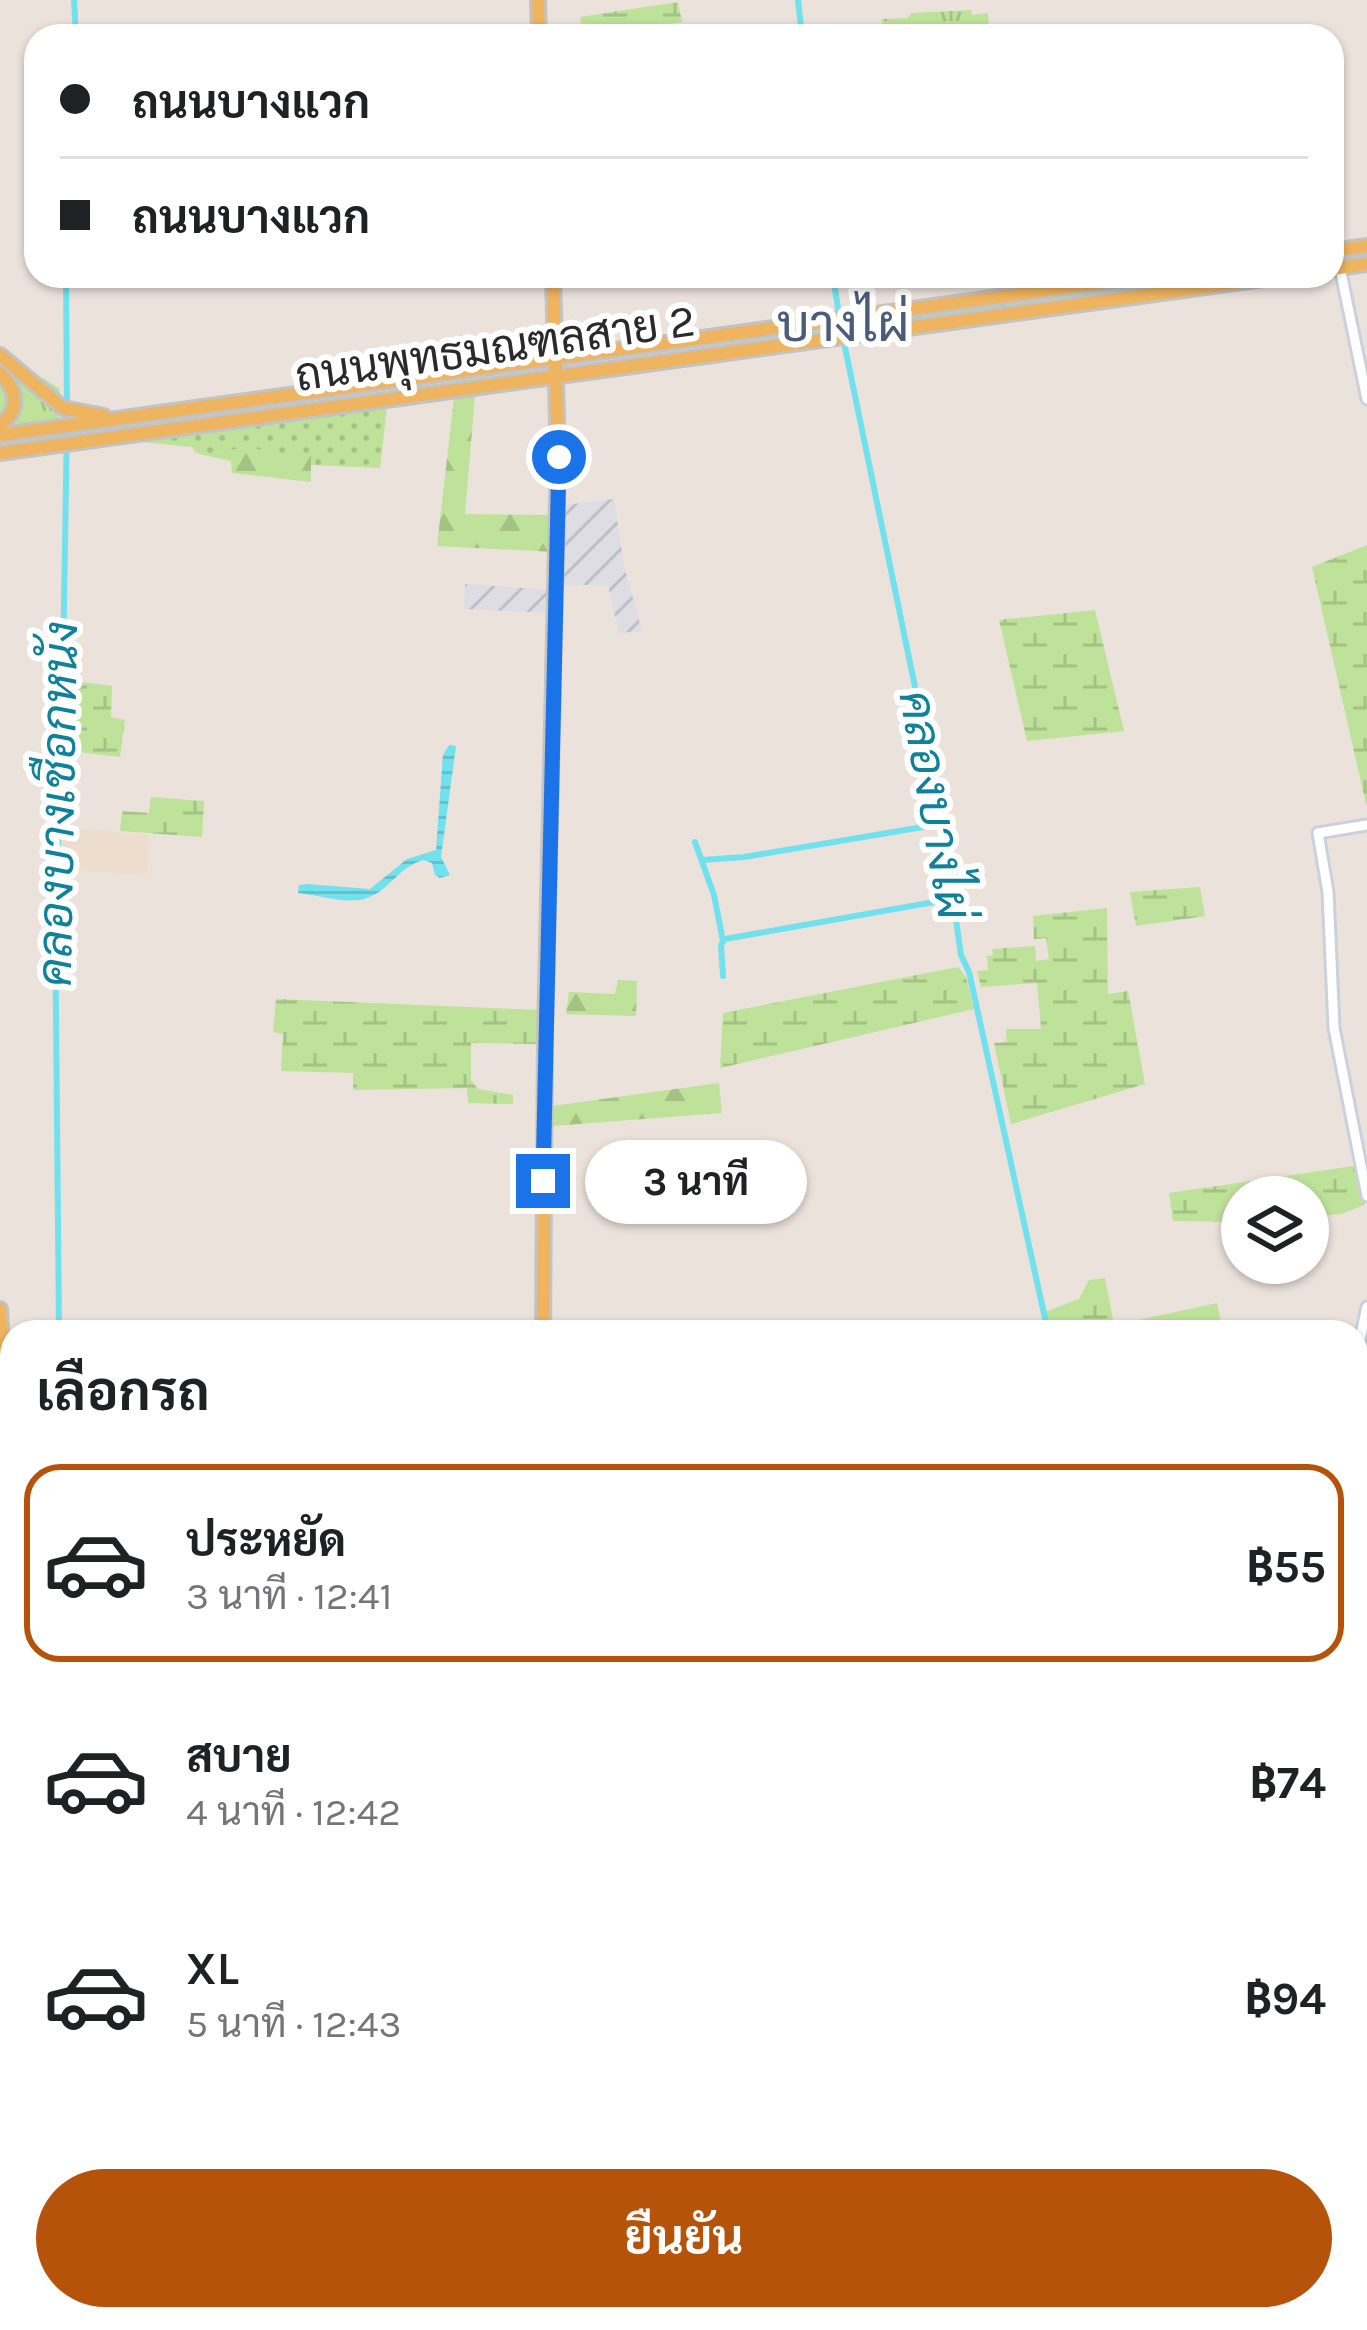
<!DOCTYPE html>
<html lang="th">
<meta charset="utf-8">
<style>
body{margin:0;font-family:Karla,Sarabun,sans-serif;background:#f2f2f2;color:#202124;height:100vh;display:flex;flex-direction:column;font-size:45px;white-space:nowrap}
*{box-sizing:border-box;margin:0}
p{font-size:39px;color:#757577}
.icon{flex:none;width:66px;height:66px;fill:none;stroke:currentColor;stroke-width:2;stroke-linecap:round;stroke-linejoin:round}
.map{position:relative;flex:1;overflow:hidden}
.drawer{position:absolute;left:0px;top:1320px;width:1368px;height:1011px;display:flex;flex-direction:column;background:#fff;border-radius:36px 36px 0 0;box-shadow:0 3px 9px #0004}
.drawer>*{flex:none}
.hud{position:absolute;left:24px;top:24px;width:1320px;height:264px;border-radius:36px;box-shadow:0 3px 9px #0004;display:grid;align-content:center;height:264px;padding:0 36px;background:#fff}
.buttons{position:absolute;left:1221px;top:1176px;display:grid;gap:24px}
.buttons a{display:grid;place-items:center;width:108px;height:108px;border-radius:50%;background:#fff;box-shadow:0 3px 9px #0004;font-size:60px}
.end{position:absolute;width:54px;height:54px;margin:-27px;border:15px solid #1a73e8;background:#fff;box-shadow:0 0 0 6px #fff}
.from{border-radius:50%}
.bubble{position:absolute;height:84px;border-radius:42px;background:#fff;box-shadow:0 3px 9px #0004;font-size:39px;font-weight:700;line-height:84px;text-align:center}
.hud b{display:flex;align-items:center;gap:42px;height:114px;font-size:45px}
.hud b+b{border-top:3px solid #e0e0e0}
.hud i{width:30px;height:30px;background:#202124}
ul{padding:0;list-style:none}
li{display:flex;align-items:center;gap:36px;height:198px;margin:0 24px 18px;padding:0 12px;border:6px solid transparent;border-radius:36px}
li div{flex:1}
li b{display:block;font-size:45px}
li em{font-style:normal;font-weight:700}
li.on{border-color:#b45309}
li>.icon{width:108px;height:108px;stroke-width:1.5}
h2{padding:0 36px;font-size:54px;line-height:144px}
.action{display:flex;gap:24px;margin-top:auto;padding:24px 36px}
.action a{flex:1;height:138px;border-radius:72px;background:#b45309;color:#fff;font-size:48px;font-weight:700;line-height:138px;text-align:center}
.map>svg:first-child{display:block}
.industrial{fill:url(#industrial-furrows)}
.education{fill:#edddcc}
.grass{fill:url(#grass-dots)}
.forest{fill:url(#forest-firs)}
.wetland{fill:url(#wetland-marsh)}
.park{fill:url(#park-tufts)}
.water{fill:url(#water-rules)}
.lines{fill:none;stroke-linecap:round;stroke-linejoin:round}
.stream{stroke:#71e1ed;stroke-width:3}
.canal{stroke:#71e1ed;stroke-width:6}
.minor-casing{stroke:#cbd1dc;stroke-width:15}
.major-casing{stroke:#c3c3c3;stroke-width:18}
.minor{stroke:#fff;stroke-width:9}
.major{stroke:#eeb45f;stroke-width:12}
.route{stroke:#1a73e8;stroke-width:15}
.labels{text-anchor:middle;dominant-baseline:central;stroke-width:12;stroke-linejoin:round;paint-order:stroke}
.street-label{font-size:45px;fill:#2a2a2a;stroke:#fff}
.water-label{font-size:48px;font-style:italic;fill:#0f8199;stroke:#fff}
.quarter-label{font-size:51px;fill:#4b5c7a;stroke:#fff}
</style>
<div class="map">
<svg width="1367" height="2330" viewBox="0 0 1367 2330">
<defs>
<pattern id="industrial-furrows" width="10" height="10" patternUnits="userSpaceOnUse" patternTransform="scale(3)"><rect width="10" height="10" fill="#dedde4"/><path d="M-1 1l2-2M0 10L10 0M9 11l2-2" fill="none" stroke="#bfbec4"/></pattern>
<pattern id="grass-dots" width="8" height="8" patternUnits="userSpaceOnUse" patternTransform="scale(3)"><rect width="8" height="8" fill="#bee299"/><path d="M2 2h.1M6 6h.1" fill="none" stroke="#a3c284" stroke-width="1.8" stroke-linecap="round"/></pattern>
<pattern id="forest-firs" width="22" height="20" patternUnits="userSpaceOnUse" patternTransform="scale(3)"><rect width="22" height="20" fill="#bee299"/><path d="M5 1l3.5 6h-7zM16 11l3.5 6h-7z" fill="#a3c284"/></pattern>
<pattern id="wetland-marsh" width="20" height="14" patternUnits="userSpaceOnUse" patternTransform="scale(3)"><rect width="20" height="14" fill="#bee299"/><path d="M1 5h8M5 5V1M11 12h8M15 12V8" fill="none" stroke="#a3c284"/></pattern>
<pattern id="park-tufts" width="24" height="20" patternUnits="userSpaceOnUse" patternTransform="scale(3)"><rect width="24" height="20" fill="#bee299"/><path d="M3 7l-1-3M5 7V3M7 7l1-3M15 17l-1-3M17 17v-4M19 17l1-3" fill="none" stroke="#a3c284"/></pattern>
<pattern id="water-rules" width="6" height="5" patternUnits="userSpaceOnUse" patternTransform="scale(3)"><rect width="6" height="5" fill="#71e1ed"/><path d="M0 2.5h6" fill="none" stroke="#62c1cb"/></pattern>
</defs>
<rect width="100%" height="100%" fill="#ece2dc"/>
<g class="industrial">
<polygon points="614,499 624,566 642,631 619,633 608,585 560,585 559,536 564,535 565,505"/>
<polygon points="465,584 553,590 551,613 464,609"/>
</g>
<polygon class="education" points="62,827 149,835 147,875 58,869"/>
<g class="grass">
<polygon points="1177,276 1239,276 848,329 846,321"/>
<polygon points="387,407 380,468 311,465 310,456 280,456 248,446 208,456 196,453 192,447 141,442"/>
</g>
<g class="forest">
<polygon points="475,395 465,514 550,515 555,552 437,546 454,398"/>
<polygon points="248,446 280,456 311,456 311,482 232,473 231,461 208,456"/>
<polygon points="618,980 637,981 636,1016 566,1014 569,992 615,994"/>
<polygon points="719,1083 722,1113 552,1126 552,1106"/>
<polygon points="1217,1303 1223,1332 1054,1332 1113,1319 1115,1325"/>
<polygon points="978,2319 979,2326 991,2325 991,2319 1103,2319 1037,2330 927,2330 926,2320"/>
</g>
<g class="wetland">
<polygon points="678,2 682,22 583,36 580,17"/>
<polygon points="1367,545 1367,804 1366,804 1312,567"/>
<polygon points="1095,610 1124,731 1027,741 999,620"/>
<polygon points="59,679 112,686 111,717 125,720 120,757 63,750"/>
<polygon points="151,797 204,801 202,837 120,831 122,811 149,813"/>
<polygon points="1200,887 1205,916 1136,926 1130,892"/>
<polygon points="1107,908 1108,994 1128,991 1145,1084 1011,1124 994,1043 1007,1042 1006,1029 1041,1029 1037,983 981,987 977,971 988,970 987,956 993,955 992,949 1035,946 1036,961 1049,959 1046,938 1034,939 1033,916"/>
<polygon points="958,967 966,977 974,1009 720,1068 723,1013"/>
<polygon points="276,999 541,1010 540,1044 471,1043 471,1080 478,1089 513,1095 513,1104 468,1103 467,1088 353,1090 353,1073 281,1071 283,1034 273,1032"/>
<polygon points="1367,1164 1364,1205 1341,1214 1308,1217 1308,1197 1242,1197 1242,1222 1173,1221 1169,1193"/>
<polygon points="1105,1278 1113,1319 1050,1332 1045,1312 1079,1299 1089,1280"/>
</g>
<g class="park">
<polygon points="971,10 972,15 988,13 989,31 954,36 883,36 882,19 907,18 912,13"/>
<polygon points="0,358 32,381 43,378 60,389 59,420 0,425"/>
</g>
<g class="water">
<path d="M449 745 456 746 441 857 450 875 440 878 435 875 432 863 424 860C399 866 389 891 367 898 348 905 318 895 298 893L299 885 308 884 370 889 407 859 436 850 443 755Z"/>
<polygon points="1103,2319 1241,2319 1246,2330 1037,2330"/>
</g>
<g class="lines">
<g class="stream">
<polyline points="45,2319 46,2330"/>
<polyline points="120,2322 221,2319"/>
<polyline points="550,2325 575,2319"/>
<polyline points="226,2327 302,2323 302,2330"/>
<polyline points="196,2330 217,2329"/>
</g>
<g class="canal">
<polyline points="74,0 76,36"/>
<polyline points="798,0 802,36"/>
<polyline points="66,276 67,411"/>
<polyline points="833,276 841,328 940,808 961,955 969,972 1048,1332"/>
<polyline points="695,842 714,895 723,941"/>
<polyline points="702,860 744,857 941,824"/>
<polyline points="723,976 721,945 725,939 951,899"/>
<polyline points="59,1332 55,907 61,782 67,424"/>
<polyline points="0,1520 12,1727"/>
<polyline points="0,2033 2,2033"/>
<polyline points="99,2319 100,2330"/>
<polyline points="1261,2319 1264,2330"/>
</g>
<defs>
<g id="minor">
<polyline points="1340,268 1367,399"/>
<polyline points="1367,825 1318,833 1328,892 1334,1028 1367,1196"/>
<polyline points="1356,1358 1367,1307"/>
<polyline points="1356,1497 1367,1502"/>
</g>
<g id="major">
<polyline points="538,0 539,36"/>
<polyline points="1332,251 1367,246"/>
<polyline points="1332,269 1367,264"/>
<polyline points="0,355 63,408 104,416"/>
<path d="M0 373C17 389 21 410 0 425"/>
<polyline points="0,435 1150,276"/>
<polyline points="0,453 1286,276"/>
<polyline points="0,1309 12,1525"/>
<polyline points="543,1332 545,1035 558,457 553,276"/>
<polyline points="0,1692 12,1905"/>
<polyline points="35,2319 36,2330"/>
<polyline points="56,2319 57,2330"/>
<polyline points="642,2319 644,2330"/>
</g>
</defs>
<use href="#minor" class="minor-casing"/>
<use href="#major" class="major-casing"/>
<use href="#minor" class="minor"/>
<use href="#major" class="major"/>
</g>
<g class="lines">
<polyline class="route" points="543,1181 559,457"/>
</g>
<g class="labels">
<g class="street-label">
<text transform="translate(495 348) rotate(-8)">ถนนพุทธมณฑลสาย 2</text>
</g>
<g class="water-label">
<text transform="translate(58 804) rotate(-89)">คลองบางเชือกหนัง</text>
<text transform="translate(935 805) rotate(80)">คลองบางไผ่</text>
</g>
<g class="quarter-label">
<text x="843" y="324">บางไผ่</text>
</g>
</g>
</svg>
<div class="buttons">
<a><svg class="icon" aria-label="layers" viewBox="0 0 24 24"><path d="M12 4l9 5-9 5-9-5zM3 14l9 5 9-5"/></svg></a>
</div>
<i class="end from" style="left:559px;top:457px"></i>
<i class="end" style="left:543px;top:1181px"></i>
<div class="bubble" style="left:585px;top:1140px;width:222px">3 นาที</div>
<div class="hud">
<b><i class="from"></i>ถนนบางแวก</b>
<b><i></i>ถนนบางแวก</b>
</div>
<section class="drawer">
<h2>เลือกรถ</h2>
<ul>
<li class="on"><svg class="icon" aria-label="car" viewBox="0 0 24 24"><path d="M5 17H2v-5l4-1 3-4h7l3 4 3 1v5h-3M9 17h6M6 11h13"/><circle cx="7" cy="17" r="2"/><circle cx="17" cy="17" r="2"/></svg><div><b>ประหยัด</b><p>3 นาที · 12:41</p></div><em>฿55</em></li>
<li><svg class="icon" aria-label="car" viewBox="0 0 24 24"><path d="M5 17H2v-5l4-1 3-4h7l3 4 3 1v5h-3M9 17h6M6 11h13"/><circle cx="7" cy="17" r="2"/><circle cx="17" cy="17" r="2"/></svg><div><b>สบาย</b><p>4 นาที · 12:42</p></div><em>฿74</em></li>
<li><svg class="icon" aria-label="car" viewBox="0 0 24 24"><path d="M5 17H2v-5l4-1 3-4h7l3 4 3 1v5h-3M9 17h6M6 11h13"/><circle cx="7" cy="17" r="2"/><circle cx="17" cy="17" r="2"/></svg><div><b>XL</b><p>5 นาที · 12:43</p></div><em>฿94</em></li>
</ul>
<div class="action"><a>ยืนยัน</a></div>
</section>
</div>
